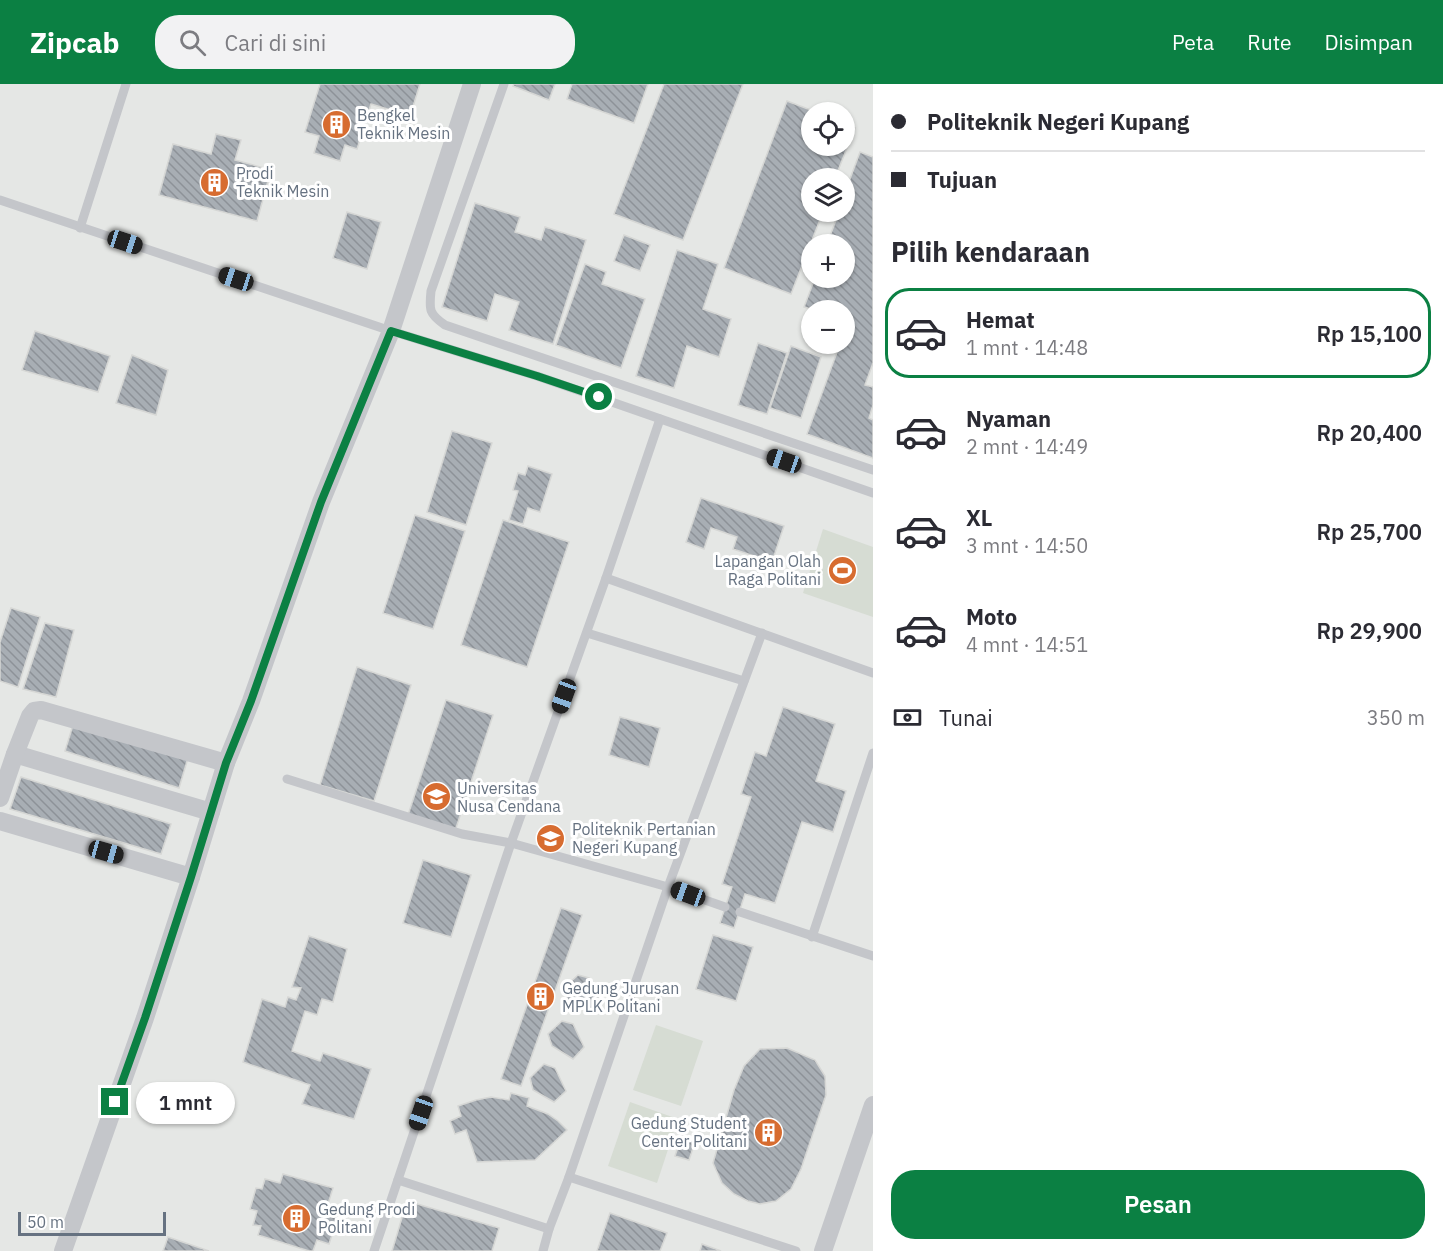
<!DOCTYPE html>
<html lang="id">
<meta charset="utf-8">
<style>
body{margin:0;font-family:"IBM Plex Sans",sans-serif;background:#f2f2f3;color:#2b2b33;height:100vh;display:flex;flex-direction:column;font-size:22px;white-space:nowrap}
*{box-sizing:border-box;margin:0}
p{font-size:20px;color:#7c7c81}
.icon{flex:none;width:33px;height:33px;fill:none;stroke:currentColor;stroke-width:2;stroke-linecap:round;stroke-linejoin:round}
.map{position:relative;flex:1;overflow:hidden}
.sheet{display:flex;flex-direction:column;background:#fff;width:570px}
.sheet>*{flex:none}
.guide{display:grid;align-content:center;height:132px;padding:0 18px;background:#fff}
.buttons{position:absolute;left:801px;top:18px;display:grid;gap:12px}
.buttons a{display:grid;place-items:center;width:54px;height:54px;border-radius:50%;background:#fff;box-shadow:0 2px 4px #0004;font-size:30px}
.scale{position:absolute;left:18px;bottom:15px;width:148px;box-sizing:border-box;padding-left:6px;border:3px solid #667281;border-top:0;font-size:16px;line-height:21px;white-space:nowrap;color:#667281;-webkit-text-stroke:4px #fff;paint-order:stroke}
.end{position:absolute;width:27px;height:27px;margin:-14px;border:8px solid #0b8043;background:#fff;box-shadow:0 0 0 3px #fff}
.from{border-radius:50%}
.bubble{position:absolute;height:42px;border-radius:21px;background:#fff;box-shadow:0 2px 4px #0004;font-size:20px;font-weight:600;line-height:42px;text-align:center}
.car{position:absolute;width:18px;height:36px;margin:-18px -9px;border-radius:8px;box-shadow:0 0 4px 2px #0007;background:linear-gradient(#222 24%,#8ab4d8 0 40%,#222 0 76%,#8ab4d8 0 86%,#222 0)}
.guide b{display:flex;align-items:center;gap:21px;height:57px;font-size:22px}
.guide b+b{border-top:2px solid #e1e1e2}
.guide i{width:15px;height:15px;background:#2b2b33}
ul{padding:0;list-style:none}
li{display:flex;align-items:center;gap:18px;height:90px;margin:0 12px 9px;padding:0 6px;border:3px solid transparent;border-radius:24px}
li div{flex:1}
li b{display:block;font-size:22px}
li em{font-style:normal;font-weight:600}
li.on{border-color:#0b8043}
li>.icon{width:54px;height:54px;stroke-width:1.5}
h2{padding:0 18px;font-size:27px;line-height:72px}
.pay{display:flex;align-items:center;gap:15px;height:66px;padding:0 18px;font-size:22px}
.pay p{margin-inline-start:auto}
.primary-button{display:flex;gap:12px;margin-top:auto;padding:12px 18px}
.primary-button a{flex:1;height:69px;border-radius:24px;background:#0b8043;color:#fff;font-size:24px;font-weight:600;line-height:69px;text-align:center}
header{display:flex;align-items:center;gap:36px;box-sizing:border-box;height:84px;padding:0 30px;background:#0b8043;color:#fff}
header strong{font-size:28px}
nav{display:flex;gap:33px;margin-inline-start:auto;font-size:21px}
.search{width:420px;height:54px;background:#f2f2f3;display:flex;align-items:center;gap:15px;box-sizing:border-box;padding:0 21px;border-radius:24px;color:#7c7c81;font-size:22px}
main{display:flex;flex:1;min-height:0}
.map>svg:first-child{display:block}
.built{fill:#e5e7e5;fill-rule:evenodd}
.garden{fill:#d6dcd3}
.building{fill:url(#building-back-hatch);stroke:#d6d7d5;stroke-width:1.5}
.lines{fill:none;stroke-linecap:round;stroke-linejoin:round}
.service{stroke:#c4c6ca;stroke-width:9}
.minor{stroke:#c4c6ca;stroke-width:18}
.route{stroke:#0b8043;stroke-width:8}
.labels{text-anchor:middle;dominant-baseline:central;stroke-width:6;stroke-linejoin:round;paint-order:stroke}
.poi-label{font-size:16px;fill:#667281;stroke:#fff;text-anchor:start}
</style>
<header>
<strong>Zipcab</strong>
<div class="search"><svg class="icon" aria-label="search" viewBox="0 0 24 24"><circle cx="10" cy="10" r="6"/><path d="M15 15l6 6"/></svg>Cari di sini</div>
<nav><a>Peta</a><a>Rute</a><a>Disimpan</a></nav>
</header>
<main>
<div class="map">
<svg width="873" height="1167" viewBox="0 0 873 1167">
<defs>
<pattern id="building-back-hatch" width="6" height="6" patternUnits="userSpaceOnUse" patternTransform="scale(1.5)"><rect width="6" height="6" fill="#a8aeb4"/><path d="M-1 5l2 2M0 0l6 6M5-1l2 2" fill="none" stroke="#8d9298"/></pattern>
</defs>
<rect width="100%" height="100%" fill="#f5f5f2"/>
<path class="built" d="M0 0H873V1167H0ZM812 28H844V62H812ZM812 94H844V128H812ZM812 160H844V194H812ZM812 226H844V260H812Z"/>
<g class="garden">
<polygon points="823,445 873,463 873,533 803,509"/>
<polygon points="656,941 703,957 681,1022 633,1006"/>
<polygon points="630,1018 678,1035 657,1099 608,1082"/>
</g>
<g class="building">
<polygon points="320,0 420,0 410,32 371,20 357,65 345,61 340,77 314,69 319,52 305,48"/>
<polygon points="514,0 555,0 549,16 513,2"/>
<polygon points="572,0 648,0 634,39 567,15"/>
<polygon points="664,0 743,0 683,156 614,130"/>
<polygon points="787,17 816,28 812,28 812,62 844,62 844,40 855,44 835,94 812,94 812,128 823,128 791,210 724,184"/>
<polygon points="216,50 241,56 235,76 271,86 257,137 159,111 173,60 211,70"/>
<polygon points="860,68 873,73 873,279 865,301 873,303 873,321 869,334 873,336 873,374 807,350 840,260 844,260 844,247 847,239 844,238 844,226 814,226 804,223 815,194 844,194 844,160 827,160 839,128 844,128 844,111"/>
<polygon points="475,119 520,133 515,148 541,156 545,143 586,156 553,260 509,246 519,218 495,210 487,237 442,223"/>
<polygon points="347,128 381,138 367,185 333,174"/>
<polygon points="624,151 650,161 640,187 614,177"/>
<polygon points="677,166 718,180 703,225 731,235 719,273 687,262 674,304 636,292"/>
<polygon points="585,180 606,188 602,200 645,215 621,284 556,261"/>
<polygon points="35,247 110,272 98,308 22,286"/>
<polygon points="758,259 787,269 767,330 738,321"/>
<polygon points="791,262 821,273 801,334 770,324"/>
<polygon points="132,271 168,286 156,331 116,319"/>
<polygon points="452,347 492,359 466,441 427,428"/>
<polygon points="528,382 552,390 540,428 528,424 523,440 509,436 518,407 513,406 518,389 525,391"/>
<polygon points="701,414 784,442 772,478 733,465 737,453 711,444 704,465 686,458"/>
<polygon points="415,431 465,447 433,545 383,529"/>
<polygon points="503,436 569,458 527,583 461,561"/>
<polygon points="11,524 40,533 18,603 0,597 0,558"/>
<polygon points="45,539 74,546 56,613 23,605"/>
<polygon points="357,583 411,601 374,717 320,701"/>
<polygon points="446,616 493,631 455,747 408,731"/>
<polygon points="783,623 835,640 816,697 846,707 833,748 802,738 775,819 745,810 734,844 720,839 732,803 722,800 751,713 741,710 755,668 766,672"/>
<polygon points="620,633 660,644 649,683 609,671"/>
<polygon points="73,641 188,674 179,704 65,667"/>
<polygon points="21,693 171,740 161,770 10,725"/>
<polygon points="423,776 471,791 451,853 403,839"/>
<polygon points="561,824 582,831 521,1002 501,995"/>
<polygon points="713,851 753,863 736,917 696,905"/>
<polygon points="309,852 347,865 333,918 322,915 317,931 305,927 292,967 320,977 323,969 371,985 354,1035 302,1020 310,1001 243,978 262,915 285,923 288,913 296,916 301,904 292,903"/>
<polygon points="578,891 589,894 600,917 589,929 568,917 564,904"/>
<polygon points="562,937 573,940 584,963 573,975 552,962 548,950"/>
<polygon points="787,964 815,976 825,992 826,1011 801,1085 791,1105 776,1117 760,1120 748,1117 734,1110 722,1099 713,1079 734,1006 744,982 760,965"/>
<polygon points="544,980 555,984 566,1007 554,1018 533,1006 530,994"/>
<polygon points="511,1009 529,1014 527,1022 548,1030 558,1037 567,1046 535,1076 477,1078 466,1046 455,1050 450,1037 461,1032 458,1022 476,1016 491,1013 509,1016"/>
<polygon points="681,1054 695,1058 689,1076 675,1072"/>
<polygon points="283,1090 333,1104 328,1120 341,1123 329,1160 317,1156 313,1167 309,1167 258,1151 261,1142 253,1141 257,1127 250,1125 256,1104 262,1105 265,1095 280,1099"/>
<polygon points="407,1117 499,1144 492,1167 392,1167"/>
<polygon points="610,1129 667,1149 660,1167 597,1167"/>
<polygon points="168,1153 209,1167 163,1167"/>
<polygon points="702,1160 721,1167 700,1167"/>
</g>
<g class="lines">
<g class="service">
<path d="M504 0 431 207C429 226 429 230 445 241L873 386"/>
<polyline points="0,116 391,247 537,292 873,409"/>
<polyline points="80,144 126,0"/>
<polyline points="606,494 873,589"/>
<polyline points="587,549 744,597"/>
<polyline points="287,695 462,750 511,759 668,803 725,823"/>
<polyline points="740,828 873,872"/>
<polyline points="812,853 873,669"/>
<polyline points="569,1093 796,1167"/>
<polyline points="398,1096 549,1145"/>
<polyline points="374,1167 511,759 606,494 660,335"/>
<polyline points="543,1167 549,1145 569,1093 668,803 762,549"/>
</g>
<g class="minor">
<polyline points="15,670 211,728"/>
<polyline points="0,714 15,670 30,632 34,627 41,626 226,679"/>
<polyline points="0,737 191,793"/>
<polyline points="63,1167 145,934 191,793 226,679 251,617 321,418 391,247 472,0"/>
<polyline points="823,1167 873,1021"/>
</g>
</g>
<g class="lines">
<polyline class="route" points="115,1018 145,934 191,793 226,679 251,617 321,418 391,247 537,292 599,313"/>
</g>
<defs>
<symbol id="building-disc" viewBox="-11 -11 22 22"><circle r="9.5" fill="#d76c30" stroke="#fff"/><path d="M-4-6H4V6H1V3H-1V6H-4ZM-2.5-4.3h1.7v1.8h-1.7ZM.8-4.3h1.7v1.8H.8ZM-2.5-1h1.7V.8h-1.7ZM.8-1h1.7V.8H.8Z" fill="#fff"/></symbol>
<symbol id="stadium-disc" viewBox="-11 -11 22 22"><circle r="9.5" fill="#d76c30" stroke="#fff"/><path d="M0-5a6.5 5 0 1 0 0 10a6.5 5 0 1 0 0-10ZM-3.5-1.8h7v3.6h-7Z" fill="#fff"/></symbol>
<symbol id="university-disc" viewBox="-11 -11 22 22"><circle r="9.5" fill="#d76c30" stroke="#fff"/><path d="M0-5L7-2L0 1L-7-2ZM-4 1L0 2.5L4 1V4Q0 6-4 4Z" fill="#fff"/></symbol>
</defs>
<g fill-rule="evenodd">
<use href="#building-disc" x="320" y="24" width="33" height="33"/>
<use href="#building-disc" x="198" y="82" width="33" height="33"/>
<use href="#stadium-disc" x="826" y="470" width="33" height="33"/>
<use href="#university-disc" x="420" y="696" width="33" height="33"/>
<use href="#university-disc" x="534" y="738" width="33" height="33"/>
<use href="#building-disc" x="524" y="896" width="33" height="33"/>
<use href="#building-disc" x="752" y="1032" width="33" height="33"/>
<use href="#building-disc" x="280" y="1118" width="33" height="33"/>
</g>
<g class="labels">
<g class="poi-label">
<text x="357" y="31">Bengkel<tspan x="357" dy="18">Teknik Mesin</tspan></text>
<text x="236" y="89">Prodi<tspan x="236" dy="18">Teknik Mesin</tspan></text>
<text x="821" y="477" text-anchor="end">Lapangan Olah<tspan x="821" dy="18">Raga Politani</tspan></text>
<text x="457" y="704">Universitas<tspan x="457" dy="18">Nusa Cendana</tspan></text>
<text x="572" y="745">Politeknik Pertanian<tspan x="572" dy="18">Negeri Kupang</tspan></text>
<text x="562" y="904">Gedung Jurusan<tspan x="562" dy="18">MPLK Politani</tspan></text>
<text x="747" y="1039" text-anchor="end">Gedung Student<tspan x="747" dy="18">Center Politani</tspan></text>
<text x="318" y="1125">Gedung Prodi<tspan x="318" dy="18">Politani</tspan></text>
</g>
</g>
</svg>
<div class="buttons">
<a><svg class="icon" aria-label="locate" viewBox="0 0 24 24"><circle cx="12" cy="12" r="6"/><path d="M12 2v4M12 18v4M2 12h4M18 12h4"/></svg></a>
<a><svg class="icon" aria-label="layers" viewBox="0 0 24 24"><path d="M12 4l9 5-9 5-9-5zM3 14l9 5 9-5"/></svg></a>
<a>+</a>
<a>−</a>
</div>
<div class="scale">50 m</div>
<i class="end from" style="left:599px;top:313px"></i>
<i class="end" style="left:115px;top:1018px"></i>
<div class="bubble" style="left:136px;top:998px;width:99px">1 mnt</div>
<i class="car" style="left:125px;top:158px;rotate:108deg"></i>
<i class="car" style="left:236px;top:195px;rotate:288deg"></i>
<i class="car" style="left:784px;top:377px;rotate:289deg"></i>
<i class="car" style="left:564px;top:612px;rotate:200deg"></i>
<i class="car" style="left:106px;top:768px;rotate:106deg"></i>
<i class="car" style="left:688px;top:810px;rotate:290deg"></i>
<i class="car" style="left:421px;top:1029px;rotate:199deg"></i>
</div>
<section class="sheet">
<div class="guide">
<b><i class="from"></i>Politeknik Negeri Kupang</b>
<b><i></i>Tujuan</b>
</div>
<h2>Pilih kendaraan</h2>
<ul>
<li class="on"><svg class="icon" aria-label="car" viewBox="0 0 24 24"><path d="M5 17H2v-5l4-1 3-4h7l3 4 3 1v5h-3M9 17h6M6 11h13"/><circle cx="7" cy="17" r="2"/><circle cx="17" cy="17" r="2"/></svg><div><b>Hemat</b><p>1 mnt · 14:48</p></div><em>Rp 15,100</em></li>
<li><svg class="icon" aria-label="car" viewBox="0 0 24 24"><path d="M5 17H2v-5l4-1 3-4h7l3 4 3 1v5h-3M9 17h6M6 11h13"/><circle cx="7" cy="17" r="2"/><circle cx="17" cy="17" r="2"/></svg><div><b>Nyaman</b><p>2 mnt · 14:49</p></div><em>Rp 20,400</em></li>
<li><svg class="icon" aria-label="car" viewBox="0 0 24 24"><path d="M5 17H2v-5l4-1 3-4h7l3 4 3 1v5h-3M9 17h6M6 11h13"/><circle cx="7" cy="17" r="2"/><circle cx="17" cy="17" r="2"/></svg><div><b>XL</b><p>3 mnt · 14:50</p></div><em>Rp 25,700</em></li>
<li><svg class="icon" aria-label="car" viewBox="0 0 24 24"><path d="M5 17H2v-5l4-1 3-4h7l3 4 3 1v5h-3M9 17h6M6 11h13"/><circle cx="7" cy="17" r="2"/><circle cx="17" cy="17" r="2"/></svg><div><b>Moto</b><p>4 mnt · 14:51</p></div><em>Rp 29,900</em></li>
</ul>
<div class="pay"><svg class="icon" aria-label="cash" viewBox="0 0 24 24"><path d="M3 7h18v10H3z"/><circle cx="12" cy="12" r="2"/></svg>Tunai<p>350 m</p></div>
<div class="primary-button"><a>Pesan</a></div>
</section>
</main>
